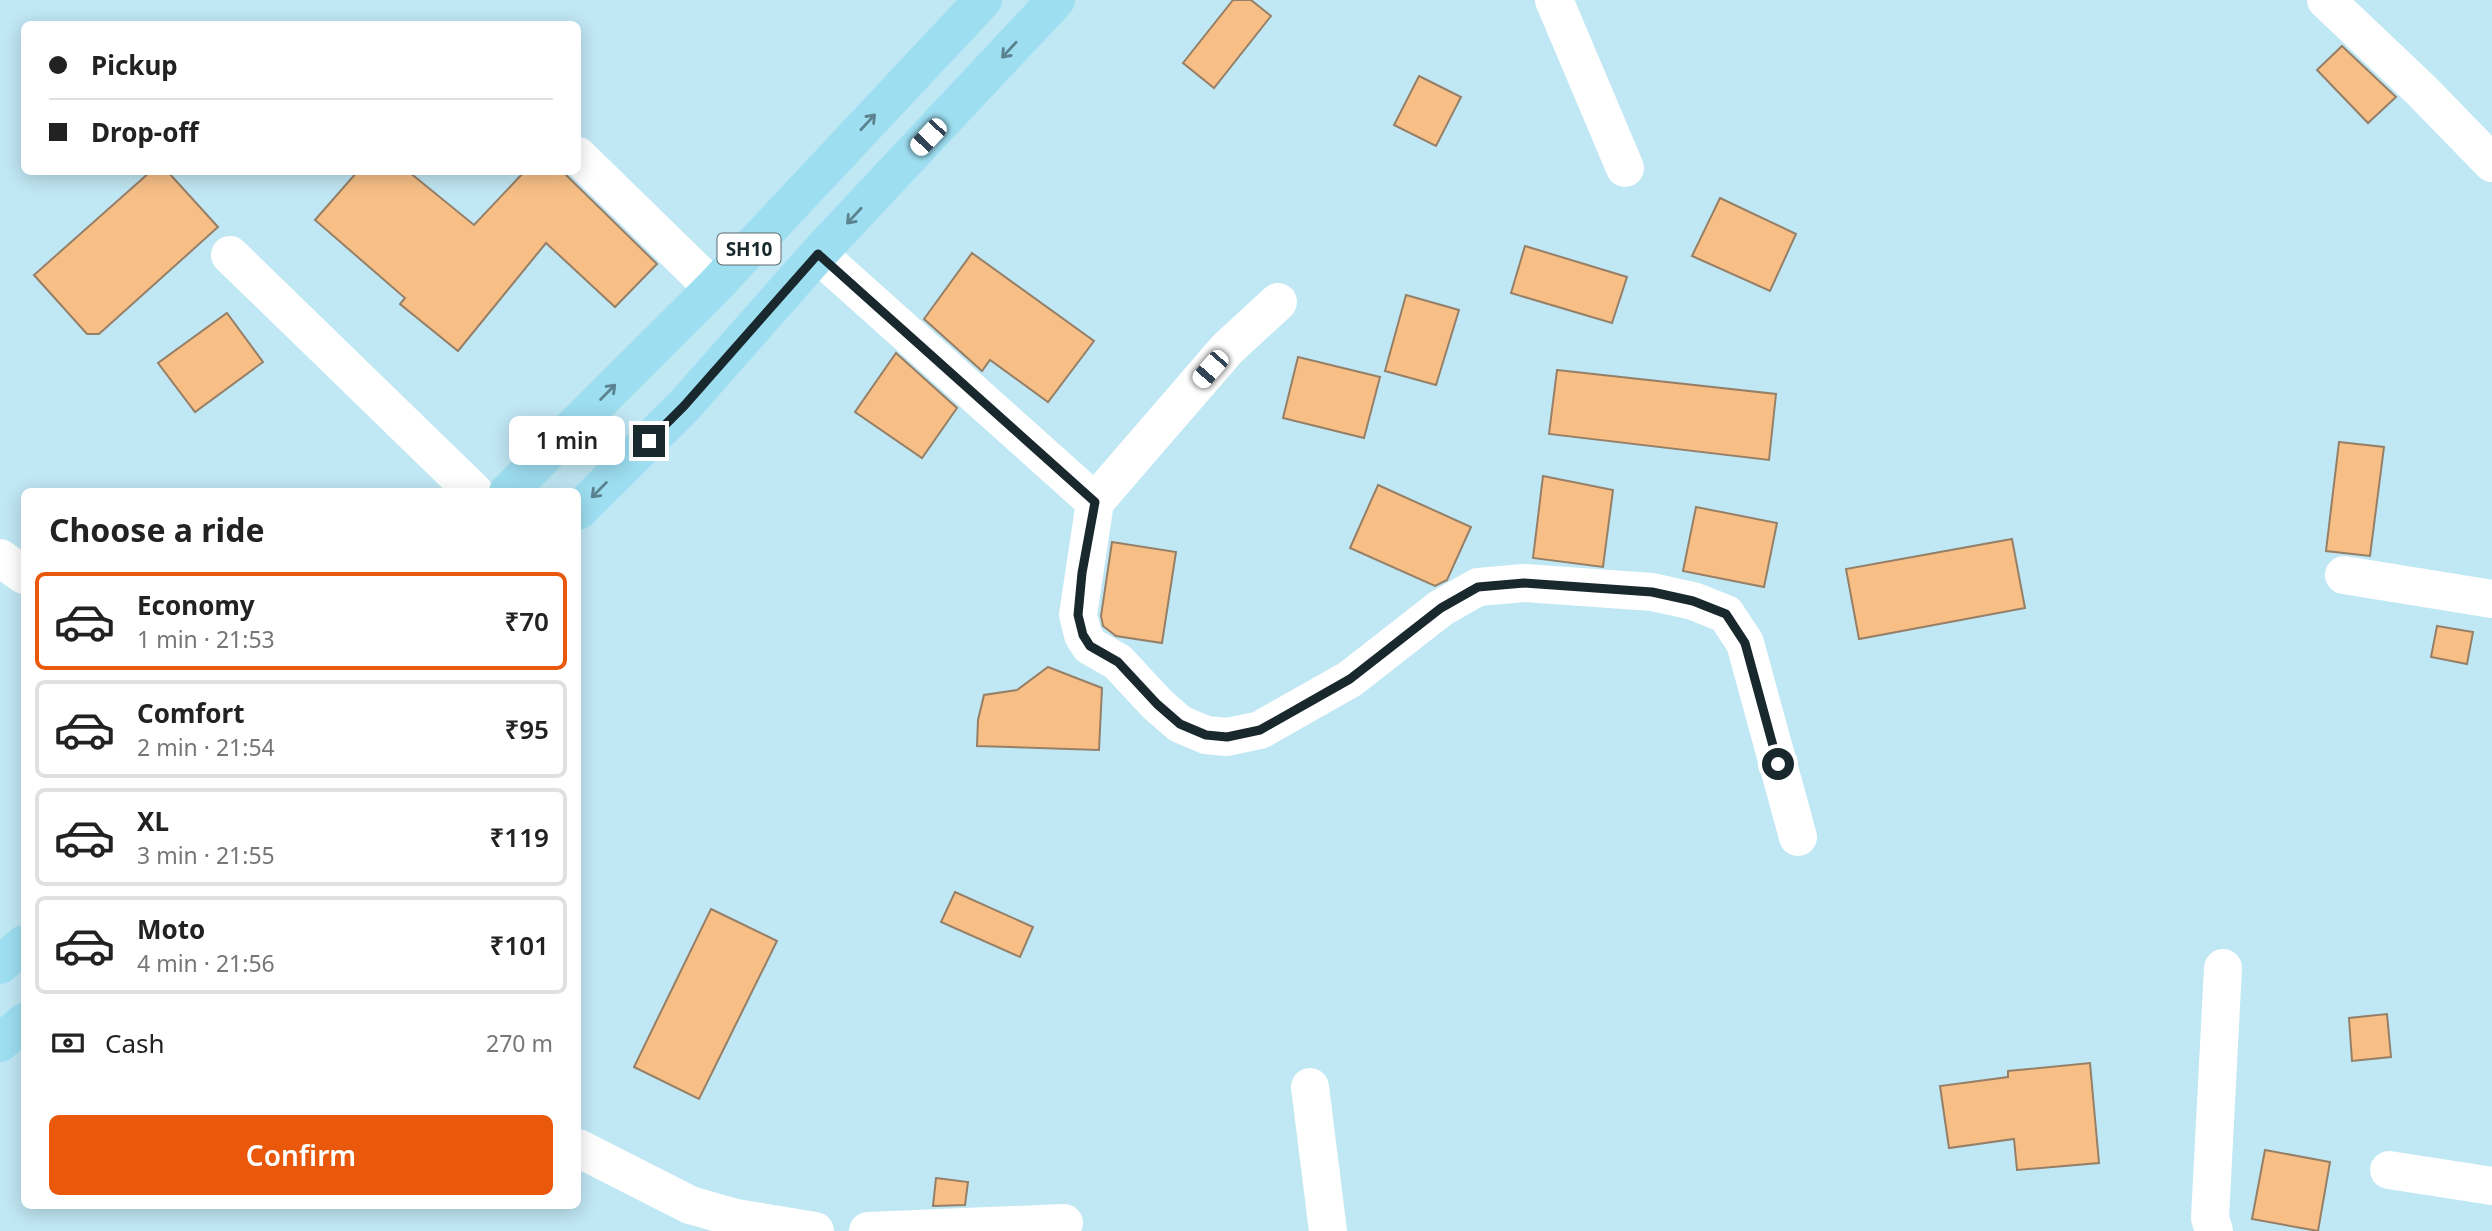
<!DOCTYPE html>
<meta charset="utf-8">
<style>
body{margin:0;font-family:"Noto Sans",sans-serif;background:#f6f6f6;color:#222;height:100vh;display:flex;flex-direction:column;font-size:26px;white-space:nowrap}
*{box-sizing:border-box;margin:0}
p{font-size:23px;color:#767676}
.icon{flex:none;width:38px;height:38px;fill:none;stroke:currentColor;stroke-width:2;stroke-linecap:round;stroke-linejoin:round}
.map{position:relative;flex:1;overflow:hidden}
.panel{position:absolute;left:21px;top:488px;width:560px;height:721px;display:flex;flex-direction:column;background:#fff;border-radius:10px;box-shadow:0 4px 18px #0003}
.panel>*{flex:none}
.hud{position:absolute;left:21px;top:21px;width:560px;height:154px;border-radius:10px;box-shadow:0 4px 18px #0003;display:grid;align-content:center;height:154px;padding:0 28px;background:#fff}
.end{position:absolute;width:32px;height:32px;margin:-16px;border:9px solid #19282d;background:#fff;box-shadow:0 0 0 4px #fff}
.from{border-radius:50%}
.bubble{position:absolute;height:49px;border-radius:10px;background:#fff;box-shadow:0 4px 18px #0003;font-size:23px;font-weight:600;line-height:49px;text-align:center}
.car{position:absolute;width:21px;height:42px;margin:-21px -10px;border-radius:9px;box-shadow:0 0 5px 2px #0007;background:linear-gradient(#fff 24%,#345 0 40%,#fff 0 76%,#345 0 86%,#fff 0)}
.hud b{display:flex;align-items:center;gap:24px;height:66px;font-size:26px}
.hud b+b{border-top:2px solid #e0e0e0}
.hud i{width:18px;height:18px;background:#222}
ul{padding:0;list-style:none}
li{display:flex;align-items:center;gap:21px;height:98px;margin:0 14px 10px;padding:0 14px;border:4px solid #e0e0e0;border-radius:10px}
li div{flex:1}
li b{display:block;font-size:26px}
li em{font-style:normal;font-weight:600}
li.active{border-color:#ea580c}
li>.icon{width:63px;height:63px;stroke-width:1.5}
h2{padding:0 28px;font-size:32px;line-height:84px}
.pay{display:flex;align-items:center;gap:18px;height:77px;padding:0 28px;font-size:26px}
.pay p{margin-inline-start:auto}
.action{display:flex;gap:14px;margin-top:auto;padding:14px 28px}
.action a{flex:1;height:80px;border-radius:10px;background:#ea580c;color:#fff;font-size:28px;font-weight:600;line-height:80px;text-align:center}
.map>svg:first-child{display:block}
.building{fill:#f7bf86;stroke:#967f67;stroke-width:2}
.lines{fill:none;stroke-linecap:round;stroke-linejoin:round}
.minor{stroke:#fff;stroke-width:38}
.major{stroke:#9ddef1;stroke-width:38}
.oneway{stroke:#5b838f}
.route{stroke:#19282d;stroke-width:9}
.labels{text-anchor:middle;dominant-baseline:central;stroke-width:7;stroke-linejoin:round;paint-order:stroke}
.shield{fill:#fff;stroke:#5e686c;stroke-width:2}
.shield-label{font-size:19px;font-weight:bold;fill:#19282d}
</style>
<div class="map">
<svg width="2492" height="1231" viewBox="0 0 2492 1231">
<rect width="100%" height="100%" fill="#c0e7f4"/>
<g class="building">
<polygon points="1233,0 1251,0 1271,16 1214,88 1183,63"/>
<polygon points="2342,46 2396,97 2368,123 2317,70"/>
<polygon points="1419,76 1461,97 1436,146 1394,125"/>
<polygon points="150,172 168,172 218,227 99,334 87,334 34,275"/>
<polygon points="357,172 409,172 474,225 524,172 563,172 657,264 615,307 546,243 458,351 400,304 405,298 315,220"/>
<polygon points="1720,198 1796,234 1770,291 1692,256"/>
<polygon points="1525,246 1627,277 1612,323 1511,293"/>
<polygon points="972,253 1094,341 1048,402 990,360 982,371 924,319"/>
<polygon points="1406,295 1459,310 1436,385 1385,371"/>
<polygon points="227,313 263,362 195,412 158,363"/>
<polygon points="896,353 957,408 922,458 855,412"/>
<polygon points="1298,357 1380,377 1364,438 1283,418"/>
<polygon points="1557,370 1776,394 1769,460 1549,434"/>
<polygon points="2339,442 2384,447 2370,556 2326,551"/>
<polygon points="1543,476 1613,490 1603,567 1533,558"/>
<polygon points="1378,485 1471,527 1447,580 1435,586 1350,548"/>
<polygon points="1696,507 1777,523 1764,587 1683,571"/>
<polygon points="2012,539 2025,608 1859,639 1846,569"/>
<polygon points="1112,542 1176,552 1162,643 1116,636 1103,626 1101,616"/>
<polygon points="2437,626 2473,632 2467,664 2431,657"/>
<polygon points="1048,667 1102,688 1099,750 977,746 978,720 984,695 1017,690"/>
<polygon points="955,892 1033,927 1020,957 941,922"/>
<polygon points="711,909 777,941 699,1099 634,1067"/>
<polygon points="2387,1014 2391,1057 2352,1061 2349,1018"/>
<polygon points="2090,1063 2099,1163 2017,1170 2014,1139 1949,1148 1940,1086 2008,1077 2008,1071"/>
<polygon points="2265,1150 2330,1162 2318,1231 2252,1219"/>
<polygon points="936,1178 968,1182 965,1205 933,1206"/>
</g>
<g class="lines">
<g class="minor">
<polyline points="1554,0 1625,168"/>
<polyline points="2326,0 2422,91 2492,163"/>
<polyline points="578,156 713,288"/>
<polyline points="818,254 1095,502 1227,349 1278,302"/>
<polyline points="230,255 474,492"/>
<polyline points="1095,502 1078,615 1083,635 1090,646 1118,662 1157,704 1180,724 1206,735 1227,737 1260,730 1350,679 1441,608 1478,587 1524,583 1652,592 1693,601 1726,614 1745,643 1798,837"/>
<polyline points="0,558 24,575"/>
<polyline points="2344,575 2492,599"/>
<polyline points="1310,1087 1328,1231"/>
<polyline points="578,1148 690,1205 736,1218 815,1231"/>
<polyline points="2389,1170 2492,1186"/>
<polyline points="868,1231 1064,1223"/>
<polyline points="2214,1231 2210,1218 2223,968"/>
</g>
<g class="major">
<polyline points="508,492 713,288 983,0"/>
<polyline points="578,511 684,406 818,254 1056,0"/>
<polyline points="0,965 24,944"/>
<polyline points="0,1043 24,1022"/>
</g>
</g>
<defs><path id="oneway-shaft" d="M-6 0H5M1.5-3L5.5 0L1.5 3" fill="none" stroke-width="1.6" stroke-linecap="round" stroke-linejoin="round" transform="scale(1.75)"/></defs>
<g class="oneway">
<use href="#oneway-shaft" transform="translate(1009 50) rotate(133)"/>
<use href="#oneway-shaft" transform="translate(868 122) rotate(-47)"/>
<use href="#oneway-shaft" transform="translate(854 216) rotate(133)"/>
<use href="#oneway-shaft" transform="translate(608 392) rotate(-45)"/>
<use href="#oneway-shaft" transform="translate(599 490) rotate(135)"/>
</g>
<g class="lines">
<polyline class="route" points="649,441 684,406 818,254 1095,502 1082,573 1078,615 1083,635 1090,646 1118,662 1157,704 1180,724 1206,735 1227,737 1260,730 1350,679 1441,608 1478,587 1524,583 1652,592 1693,601 1726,614 1745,643 1778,764"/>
</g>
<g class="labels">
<rect class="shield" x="717.5" y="233.5" width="63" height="31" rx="5"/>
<g class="shield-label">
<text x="749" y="249">SH10</text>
</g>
</g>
</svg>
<i class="end from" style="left:1778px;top:764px"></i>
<i class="end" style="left:649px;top:441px"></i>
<div class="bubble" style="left:509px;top:416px;width:116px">1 min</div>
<i class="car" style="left:928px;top:137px;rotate:223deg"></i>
<i class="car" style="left:1210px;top:369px;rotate:221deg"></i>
<div class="hud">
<b><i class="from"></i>Pickup</b>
<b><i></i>Drop-off</b>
</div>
<section class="panel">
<h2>Choose a ride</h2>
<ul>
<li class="active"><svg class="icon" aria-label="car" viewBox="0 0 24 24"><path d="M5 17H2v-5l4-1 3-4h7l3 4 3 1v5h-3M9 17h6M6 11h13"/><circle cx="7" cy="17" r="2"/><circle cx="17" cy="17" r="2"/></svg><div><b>Economy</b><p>1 min · 21:53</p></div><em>₹70</em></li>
<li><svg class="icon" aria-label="car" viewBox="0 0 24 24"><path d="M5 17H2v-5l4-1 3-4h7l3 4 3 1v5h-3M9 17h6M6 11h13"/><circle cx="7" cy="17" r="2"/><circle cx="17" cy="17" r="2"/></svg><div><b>Comfort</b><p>2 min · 21:54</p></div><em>₹95</em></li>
<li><svg class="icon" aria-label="car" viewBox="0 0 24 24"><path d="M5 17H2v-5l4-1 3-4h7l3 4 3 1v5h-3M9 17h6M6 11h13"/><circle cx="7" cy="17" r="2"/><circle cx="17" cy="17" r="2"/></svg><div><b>XL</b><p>3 min · 21:55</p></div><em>₹119</em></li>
<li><svg class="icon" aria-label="car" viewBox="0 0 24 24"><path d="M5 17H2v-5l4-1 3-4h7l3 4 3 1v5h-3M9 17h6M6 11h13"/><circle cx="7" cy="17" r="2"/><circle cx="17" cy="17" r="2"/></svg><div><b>Moto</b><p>4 min · 21:56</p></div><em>₹101</em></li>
</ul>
<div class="pay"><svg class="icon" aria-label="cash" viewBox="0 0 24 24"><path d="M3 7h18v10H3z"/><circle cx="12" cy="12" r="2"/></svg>Cash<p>270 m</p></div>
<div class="action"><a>Confirm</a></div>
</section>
</div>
